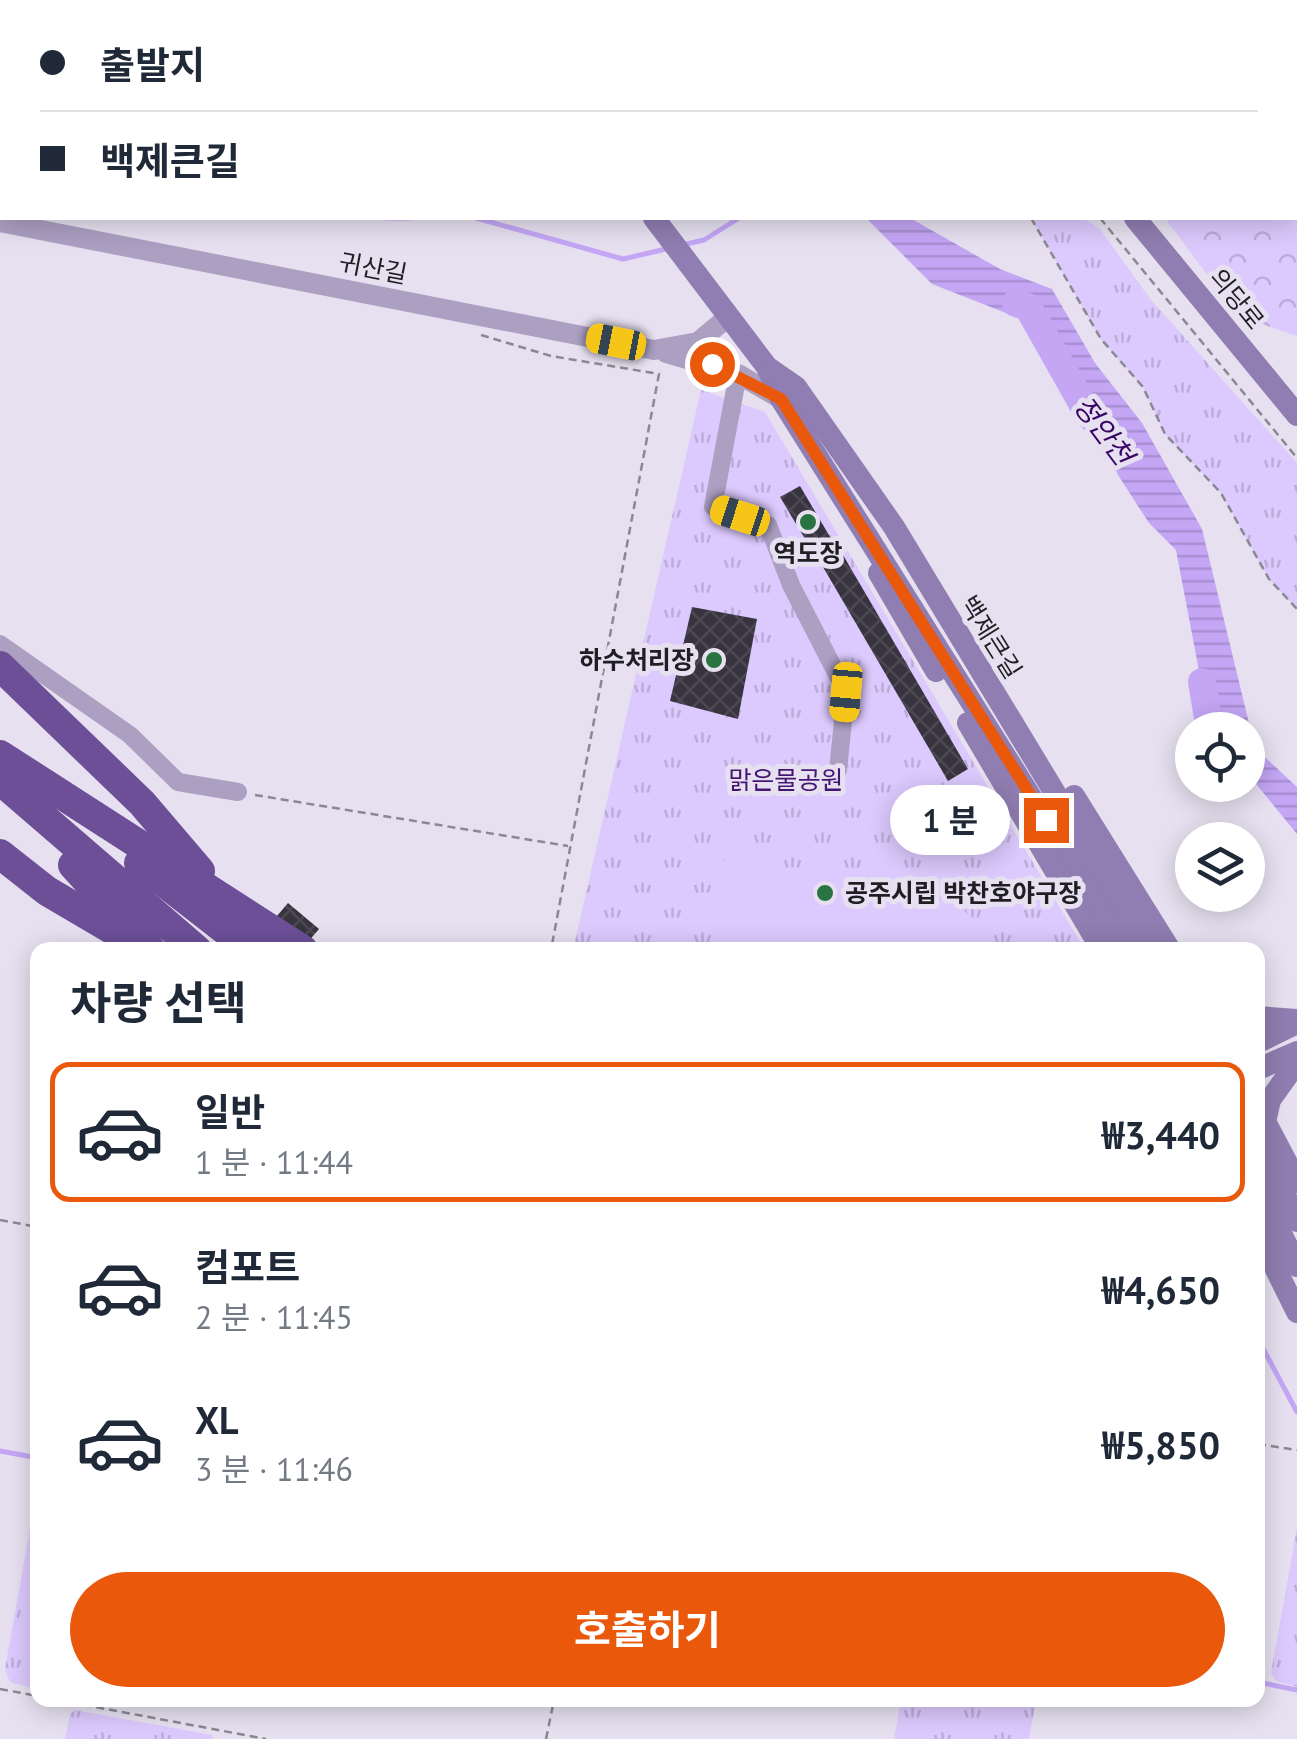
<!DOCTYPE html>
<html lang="ko">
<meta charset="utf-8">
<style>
body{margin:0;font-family:"PT Sans","Noto Sans KR",sans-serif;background:#f2f2f3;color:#1f2937;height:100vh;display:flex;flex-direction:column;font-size:38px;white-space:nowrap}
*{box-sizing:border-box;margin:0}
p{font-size:32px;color:#747a83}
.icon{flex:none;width:55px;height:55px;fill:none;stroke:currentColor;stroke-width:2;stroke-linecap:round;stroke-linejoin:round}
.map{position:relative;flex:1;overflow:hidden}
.sheet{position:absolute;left:30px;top:942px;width:1235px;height:765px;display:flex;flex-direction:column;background:#fff;border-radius:20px;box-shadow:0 5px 25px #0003}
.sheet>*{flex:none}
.top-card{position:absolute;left:0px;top:0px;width:1298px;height:220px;box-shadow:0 5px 25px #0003;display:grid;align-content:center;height:220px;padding:0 40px;background:#fff}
.controls{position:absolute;left:1175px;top:712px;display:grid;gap:20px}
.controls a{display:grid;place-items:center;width:90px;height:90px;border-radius:50%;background:#fff;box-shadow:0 5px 25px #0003;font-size:50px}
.end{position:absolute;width:45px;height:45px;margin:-22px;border:12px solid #ea580c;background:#fff;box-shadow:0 0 0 5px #fff}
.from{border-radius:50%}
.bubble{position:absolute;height:70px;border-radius:35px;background:#fff;box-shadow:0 5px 25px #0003;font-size:32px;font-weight:700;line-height:70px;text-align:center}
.car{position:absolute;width:30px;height:60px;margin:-30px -15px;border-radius:12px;box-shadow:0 0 8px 2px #0007;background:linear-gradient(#f5c518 24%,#345 0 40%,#f5c518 0 76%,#345 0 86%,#f5c518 0)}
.top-card b{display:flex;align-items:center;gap:35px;height:95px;font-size:38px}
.top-card b+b{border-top:2px solid #e0e1e3}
.top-card i{width:25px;height:25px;background:#1f2937}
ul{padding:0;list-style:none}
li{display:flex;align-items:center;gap:30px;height:140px;margin:0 20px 15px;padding:0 20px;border:5px solid transparent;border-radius:20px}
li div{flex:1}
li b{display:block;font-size:38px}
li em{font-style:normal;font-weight:700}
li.current{border-color:#ea580c}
li>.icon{width:90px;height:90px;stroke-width:1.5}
h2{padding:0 40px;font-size:45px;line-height:120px}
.primary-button{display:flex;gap:20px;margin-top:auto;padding:20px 40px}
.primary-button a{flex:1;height:115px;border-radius:60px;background:#ea580c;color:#fff;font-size:40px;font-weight:700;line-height:115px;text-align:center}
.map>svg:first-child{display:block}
.grass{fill:url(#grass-tufts)}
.forest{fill:url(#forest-crowns)}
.pitch{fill:#dcc9fd}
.water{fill:url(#water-rules)}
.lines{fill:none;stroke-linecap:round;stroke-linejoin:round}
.stream{stroke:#c4a6f5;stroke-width:5}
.river{stroke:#c4a6f5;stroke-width:28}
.building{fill:url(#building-cross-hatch)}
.path{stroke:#8c8893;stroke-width:2.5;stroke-dasharray:8 5;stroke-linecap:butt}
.minor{stroke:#ab9fc2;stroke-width:18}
.tertiary{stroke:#ab9fc2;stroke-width:20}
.secondary{stroke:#907db1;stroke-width:22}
.motorway{stroke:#6c4f97;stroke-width:30}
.route{stroke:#ea580c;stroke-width:12}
.poi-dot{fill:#2a7442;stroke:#e6e0f0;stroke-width:4}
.labels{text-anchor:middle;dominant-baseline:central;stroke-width:10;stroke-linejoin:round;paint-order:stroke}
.street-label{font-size:25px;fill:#1f1e23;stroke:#e6e0f0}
.poi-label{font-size:25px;font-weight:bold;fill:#1f1e23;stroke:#e6e0f0}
.park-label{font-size:25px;fill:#441672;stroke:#e6e0f0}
.water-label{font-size:28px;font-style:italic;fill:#390665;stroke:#e6e0f0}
</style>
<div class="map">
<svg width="1297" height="1739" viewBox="0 0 1297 1739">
<defs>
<pattern id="grass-tufts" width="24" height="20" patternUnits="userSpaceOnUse" patternTransform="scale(2.5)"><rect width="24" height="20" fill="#dcc9fd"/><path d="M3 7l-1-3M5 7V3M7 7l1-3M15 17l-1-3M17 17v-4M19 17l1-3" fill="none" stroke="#bcacd9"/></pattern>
<pattern id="forest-crowns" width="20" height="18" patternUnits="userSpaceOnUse" patternTransform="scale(2.5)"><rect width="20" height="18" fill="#dcc9fd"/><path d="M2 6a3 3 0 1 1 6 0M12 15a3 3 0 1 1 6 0" fill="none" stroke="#bcacd9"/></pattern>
<pattern id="water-rules" width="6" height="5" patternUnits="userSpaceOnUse" patternTransform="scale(2.5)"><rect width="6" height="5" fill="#c4a6f5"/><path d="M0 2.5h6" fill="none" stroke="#a88ed2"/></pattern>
<pattern id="building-cross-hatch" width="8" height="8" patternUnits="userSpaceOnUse" patternTransform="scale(2.5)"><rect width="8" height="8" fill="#37333f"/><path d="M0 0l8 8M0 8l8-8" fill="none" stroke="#4b4852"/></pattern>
</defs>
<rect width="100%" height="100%" fill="#e6e0f0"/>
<g class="grass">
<polygon points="1031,218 1083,218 1100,229 1151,300 1297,463 1297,609 1269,579 1221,493 1165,434 1143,387 1101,339"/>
<polygon points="701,390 765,412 1085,950 573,950"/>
<polygon points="37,1489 38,1687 36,1689 10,1682 5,1669"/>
<polygon points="1297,1528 1297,1687 1276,1681 1271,1673"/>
<polygon points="901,1700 1036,1700 1029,1739 894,1739"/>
<polygon points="75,1710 212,1735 213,1739 65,1739 70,1714"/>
</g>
<polygon class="forest" points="1013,0 1297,0 1297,336 1238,316 1165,218 1295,218 1295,2"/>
<polygon class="pitch" points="754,842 786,868 951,897 993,941 994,950 714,950 724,904 704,874"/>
<polygon class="water" points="866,218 910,218 1000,269 1052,289 1095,363 1142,423 1202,529 1255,748 1297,787 1297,834 1248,774 1248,730 1217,730 1208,718 1176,550 1149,523 1118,475 1039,326 932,284"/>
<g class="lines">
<g class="stream">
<polyline points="0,117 2,117"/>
<polyline points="386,218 410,218"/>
<polyline points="476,218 623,259 666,249"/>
<polyline points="682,245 704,240 739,218"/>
<polyline points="1258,1339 1297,1412"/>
<polyline points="0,1451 38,1458"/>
<polyline points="1258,1682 1297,1690"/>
</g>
<g class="river">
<polyline points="1016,303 1028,307 1086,410 1109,438"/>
<polyline points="1202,682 1208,718 1217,730"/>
</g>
</g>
<g class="building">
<polygon points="800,486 836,547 817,559 780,497"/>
<polygon points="843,555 968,769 948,781 823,567"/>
<polygon points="692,607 757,619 738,719 670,701"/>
<polygon points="288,903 319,929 301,950 248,950"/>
</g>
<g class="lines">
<g class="path">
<polyline points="859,0 861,2"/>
<polyline points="954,0 955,2"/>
<polyline points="1031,218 1101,339 1143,387 1165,434 1221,493 1269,579 1297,609"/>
<polyline points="1100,218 1297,458"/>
<polyline points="481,335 551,356 659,374 551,950"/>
<polyline points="255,795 568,846"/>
<polyline points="0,1220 38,1227"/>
<polyline points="1258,1444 1297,1450"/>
<polyline points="0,1689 38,1696"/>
<polyline points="58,1700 266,1739"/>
<polyline points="546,1739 554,1700"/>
</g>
<g class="minor">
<polyline points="0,67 2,67"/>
<polyline points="738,374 713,507 768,525 791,585 846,692 838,770"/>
<polyline points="0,644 130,735 178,782 238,792"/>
</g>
<g class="tertiary">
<polyline points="0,222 654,350 698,342 728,317"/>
<polyline points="666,353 738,374 781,399"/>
</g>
<g class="secondary">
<polyline points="513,0 515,2"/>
<polyline points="986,0 988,2"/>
<polyline points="654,218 767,367 781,399 1127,950"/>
<polyline points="1135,218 1297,415"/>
<polyline points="770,369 796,387 894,527 1150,950"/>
<polyline points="879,573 936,671"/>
<polyline points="968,723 1102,950"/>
<polyline points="1074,796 1170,950"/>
<polyline points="1258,1017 1297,1020"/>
<polyline points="1258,1042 1297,1023"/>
<polyline points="1258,1069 1297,1052"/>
<polyline points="1258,1108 1297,1182"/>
<polyline points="1259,1120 1265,1122 1270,1100 1297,1062"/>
<polyline points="1258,1137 1297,1221"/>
<polyline points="1258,1186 1297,1266"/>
<polyline points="1258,1233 1297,1312"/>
</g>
<g class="motorway">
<polyline points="0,666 142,803 200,871"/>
<polyline points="0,755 303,950"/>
<polyline points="0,780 197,950"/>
<polyline points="0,854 47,891 127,938"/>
<polyline points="139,863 251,950"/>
<polyline points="73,865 151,950"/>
</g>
</g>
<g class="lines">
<polyline class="route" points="712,364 781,399 1046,820"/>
</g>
<g class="poi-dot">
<circle cx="808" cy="522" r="10"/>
<circle cx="714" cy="660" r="10"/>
<circle cx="825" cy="893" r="10"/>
</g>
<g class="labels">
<g class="street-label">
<text transform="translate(373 268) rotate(11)">귀산길</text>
<text transform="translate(1237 299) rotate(51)">의당로</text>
<text transform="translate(991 637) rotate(58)">백제큰길</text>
</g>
<g class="poi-label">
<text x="808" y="553">역도장</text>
<text x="694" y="660" text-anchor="end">하수처리장</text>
<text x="845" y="893" text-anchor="start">공주시립 박찬호야구장</text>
</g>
<g class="park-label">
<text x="786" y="780">맑은물공원</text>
</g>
<g class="water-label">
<text transform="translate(1104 430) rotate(53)">정안천</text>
</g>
</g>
</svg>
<div class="controls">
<a><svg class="icon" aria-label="locate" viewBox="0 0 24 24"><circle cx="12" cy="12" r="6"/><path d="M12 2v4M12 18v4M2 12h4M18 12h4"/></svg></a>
<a><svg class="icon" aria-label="layers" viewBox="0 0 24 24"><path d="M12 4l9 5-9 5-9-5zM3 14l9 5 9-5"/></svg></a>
</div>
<i class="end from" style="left:712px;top:364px"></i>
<i class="end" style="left:1046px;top:820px"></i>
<div class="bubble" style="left:890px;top:785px;width:120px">1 분</div>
<i class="car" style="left:616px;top:342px;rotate:281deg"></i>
<i class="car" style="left:740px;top:516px;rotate:288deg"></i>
<i class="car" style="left:846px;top:692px;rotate:185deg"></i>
<div class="top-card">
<b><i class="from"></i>출발지</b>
<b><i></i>백제큰길</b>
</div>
<section class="sheet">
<h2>차량 선택</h2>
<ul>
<li class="current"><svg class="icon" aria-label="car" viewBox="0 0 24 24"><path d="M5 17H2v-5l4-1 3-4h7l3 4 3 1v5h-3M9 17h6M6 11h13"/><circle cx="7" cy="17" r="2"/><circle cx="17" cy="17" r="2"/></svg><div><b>일반</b><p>1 분 · 11:44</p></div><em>₩3,440</em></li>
<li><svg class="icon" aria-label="car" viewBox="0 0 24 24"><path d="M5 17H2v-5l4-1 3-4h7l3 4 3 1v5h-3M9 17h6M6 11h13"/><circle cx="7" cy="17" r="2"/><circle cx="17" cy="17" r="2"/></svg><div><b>컴포트</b><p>2 분 · 11:45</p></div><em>₩4,650</em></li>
<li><svg class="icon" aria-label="car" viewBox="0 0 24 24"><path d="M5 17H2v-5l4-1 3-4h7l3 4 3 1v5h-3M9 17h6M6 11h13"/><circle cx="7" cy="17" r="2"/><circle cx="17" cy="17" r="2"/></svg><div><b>XL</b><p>3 분 · 11:46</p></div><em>₩5,850</em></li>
</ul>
<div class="primary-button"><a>호출하기</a></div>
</section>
</div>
